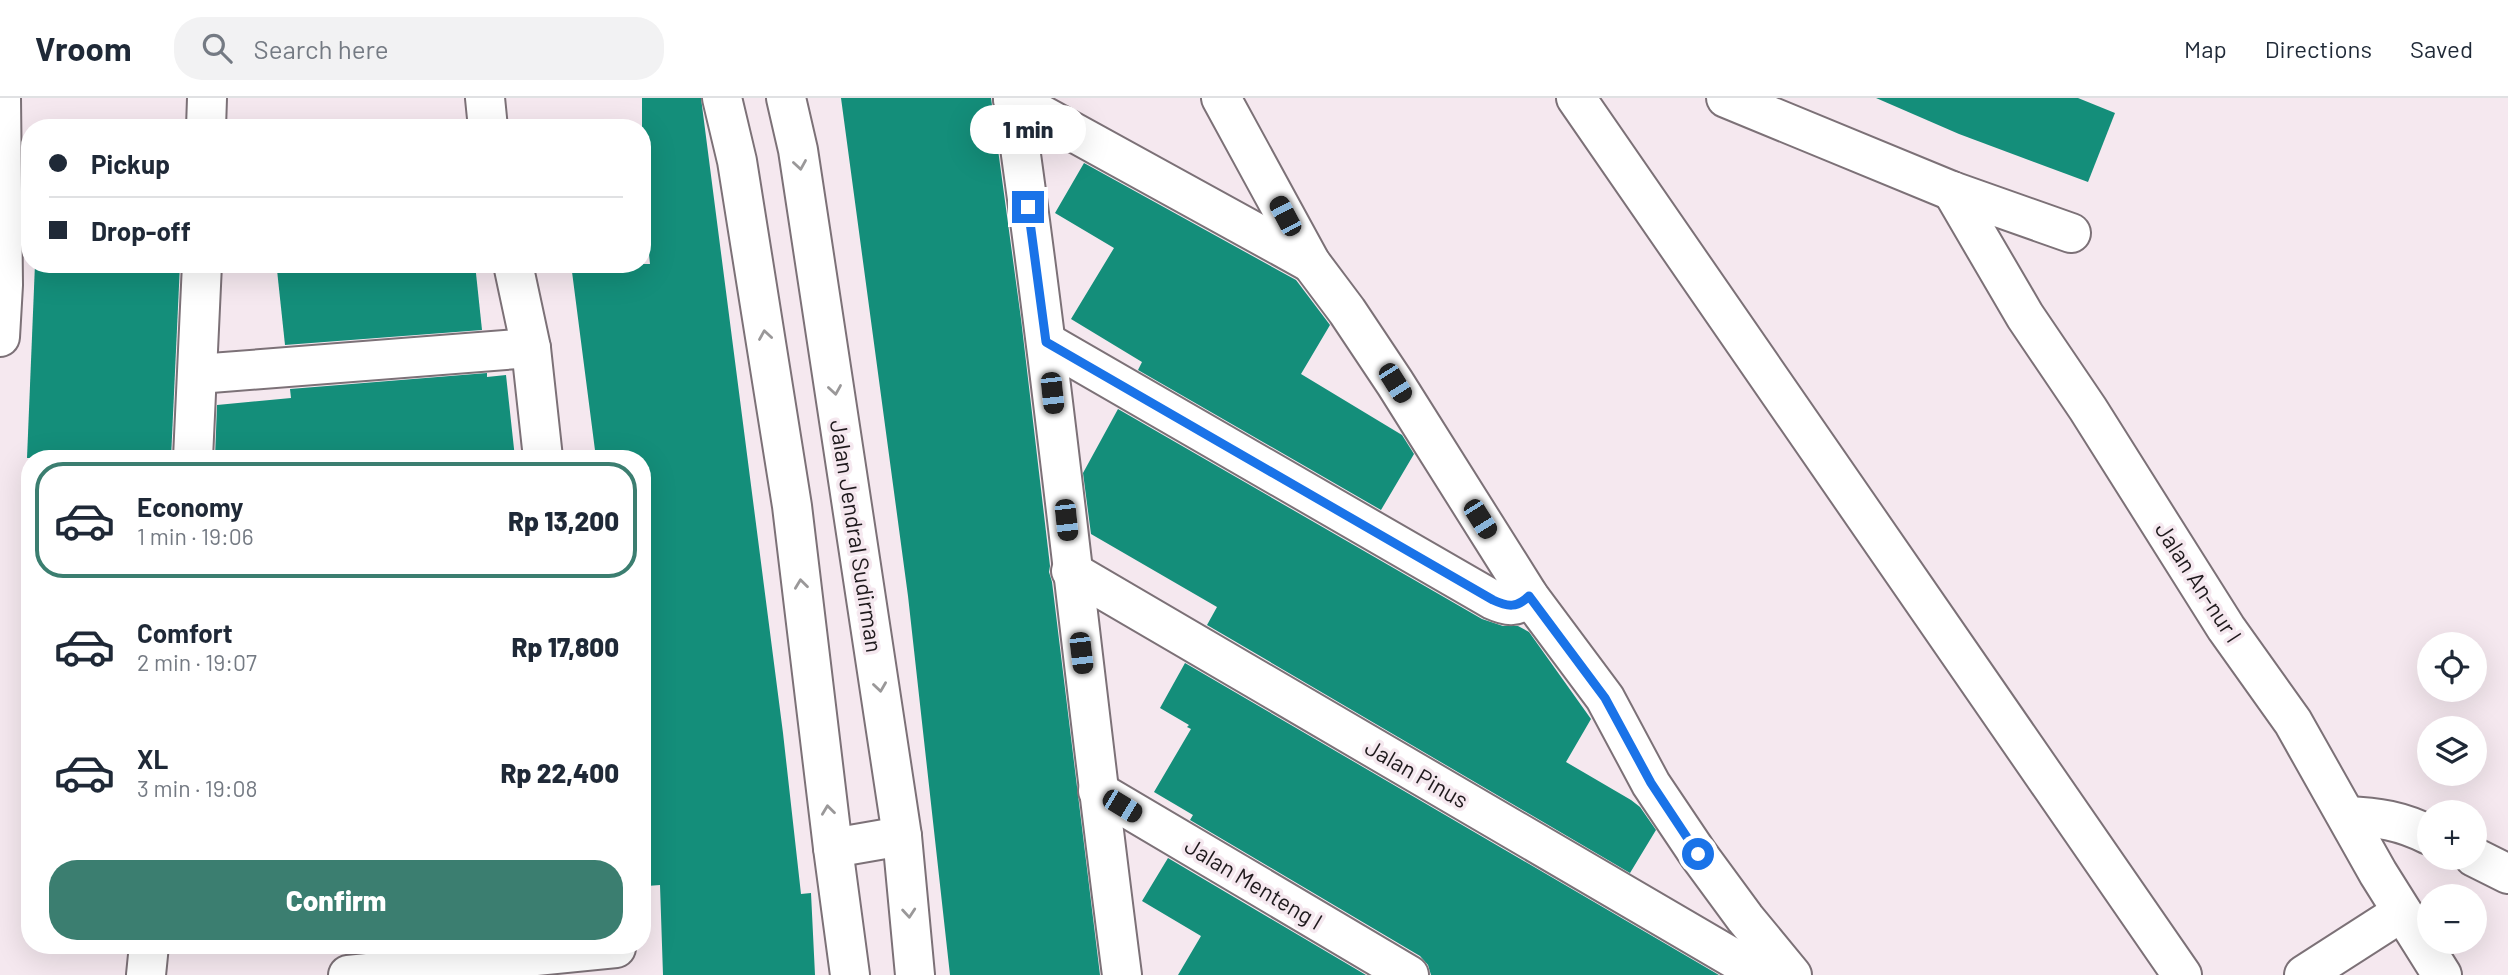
<!DOCTYPE html>
<meta charset="utf-8">
<style>
body{margin:0;font-family:Barlow,sans-serif;background:#f2f2f3;color:#1f2937;height:100vh;display:flex;flex-direction:column;font-size:26px;white-space:nowrap}
*{box-sizing:border-box;margin:0}
p{font-size:23px;color:#747a83}
.icon{flex:none;width:38px;height:38px;fill:none;stroke:currentColor;stroke-width:2;stroke-linecap:round;stroke-linejoin:round}
.map{position:relative;flex:1;overflow:hidden}
.side{position:absolute;left:21px;top:352px;width:630px;height:504px;display:flex;flex-direction:column;background:#fff;border-radius:28px;box-shadow:0 7px 28px #0002}
.side>*{flex:none}
.guide{position:absolute;left:21px;top:21px;width:630px;height:154px;border-radius:28px;box-shadow:0 7px 28px #0002;display:grid;align-content:center;height:154px;padding:0 28px;background:#fff}
.controls{position:absolute;left:2417px;top:534px;display:grid;gap:14px}
.controls a{display:grid;place-items:center;width:70px;height:70px;border-radius:50%;background:#fff;box-shadow:0 7px 28px #0002;font-size:35px}
.end{position:absolute;width:32px;height:32px;margin:-16px;border:9px solid #1a73e8;background:#fff;box-shadow:0 0 0 4px #fff}
.from{border-radius:50%}
.bubble{position:absolute;height:49px;border-radius:24px;background:#fff;box-shadow:0 7px 28px #0002;font-size:23px;font-weight:800;line-height:49px;text-align:center}
.car{position:absolute;width:21px;height:42px;margin:-21px -10px;border-radius:9px;box-shadow:0 0 5px 2px #0007;background:linear-gradient(#222 24%,#8ab4d8 0 40%,#222 0 76%,#8ab4d8 0 86%,#222 0)}
.guide b{display:flex;align-items:center;gap:24px;height:66px;font-size:26px}
.guide b+b{border-top:2px solid #e0e1e3}
.guide i{width:18px;height:18px;background:#1f2937}
ul{padding:12px 0 0;list-style:none}
li{display:flex;align-items:center;gap:21px;height:116px;margin:0 14px 10px;padding:0 14px;border:4px solid transparent;border-radius:28px}
li div{flex:1}
li b{display:block;font-size:26px}
li em{font-style:normal;font-weight:800}
li.on{border-color:#3b7e70}
li>.icon{width:63px;height:63px;stroke-width:1.5}
.primary-button{display:flex;gap:14px;margin-top:auto;padding:14px 28px}
.primary-button a{flex:1;height:80px;border-radius:28px;background:#3b7e70;color:#fff;font-size:28px;font-weight:800;line-height:80px;text-align:center}
header{display:flex;align-items:center;gap:42px;box-sizing:border-box;height:98px;padding:0 35px;background:#fff;border-bottom:2px solid #e0e1e3}
header strong{font-size:33px}
nav{display:flex;gap:38px;margin-inline-start:auto;font-size:24px}
.search{width:490px;height:63px;background:#f2f2f3;display:flex;align-items:center;gap:18px;box-sizing:border-box;padding:0 24px;border-radius:28px;color:#747a83;font-size:26px}
.map>svg:first-child{display:block}
.building{fill:#148e7a}
.lines{fill:none;stroke-linecap:round;stroke-linejoin:round}
.minor-casing{stroke:#7c7177;stroke-width:42}
.minor{stroke:#fff;stroke-width:38}
.oneway{stroke:#9a9899}
.route{stroke:#1a73e8;stroke-width:9}
.labels{text-anchor:middle;dominant-baseline:central;stroke-width:7;stroke-linejoin:round;paint-order:stroke}
.street-label{font-size:23px;fill:#1e191c;stroke:#f5e8ef}
</style>
<header>
<strong>Vroom</strong>
<div class="search"><svg class="icon" aria-label="search" viewBox="0 0 24 24"><circle cx="10" cy="10" r="6"/><path d="M15 15l6 6"/></svg>Search here</div>
<nav><a>Map</a><a>Directions</a><a>Saved</a></nav>
</header>
<div class="map">
<svg width="2508" height="877" viewBox="0 0 2508 877">
<rect width="100%" height="100%" fill="#f5e8ef"/>
<g class="building">
<polygon points="642,0 701,0 783,635 801,796 811,795 815,877 663,877 660,787 647,788 642,743 642,360 596,360 571,166 650,166 642,89"/>
<polygon points="841,0 991,0 1021,221 1050,468 1049,474 1052,484 1100,877 950,877 908,498"/>
<polygon points="1876,0 2078,0 2115,15 2088,84 1959,36"/>
<polygon points="1084,65 1296,182 1330,227 1301,276 1402,337 1414,356 1381,412 1138,272 1142,264 1071,221 1114,150 1055,115"/>
<polygon points="35,166 180,166 171,360 27,360"/>
<polygon points="332,166 475,166 482,232 285,247 277,172"/>
<polygon points="487,275 487,279 506,277 515,360 215,360 217,307 291,300 290,291"/>
<polygon points="1118,311 1482,521 1503,528 1518,528 1529,534 1591,621 1566,664 1631,702 1640,709 1656,732 1630,775 1207,527 1217,509 1091,436 1083,375"/>
<polygon points="1185,565 1719,877 1431,877 1428,867 1420,858 1190,722 1193,717 1154,694 1191,631 1187,629 1189,627 1160,610"/>
<polygon points="1168,760 1366,877 1178,877 1201,838 1142,803"/>
</g>
<g class="lines">
<defs>
<g id="minor">
<polyline points="485,0 488,30"/>
<polyline points="722,0 737,63 792,408 833,750 850,877"/>
<polyline points="786,0 798,52 902,738 915,877"/>
<path d="M1013 0C1055 291 1084 585 1122 877"/>
<polyline points="1221,0 1311,165 1347,213 1395,285 1529,498 1605,600 1651,686 1698,756 1745,820 1792,877"/>
<polyline points="1576,0 2182,877"/>
<polyline points="1726,0 1952,93 2071,135"/>
<polyline points="1013,1 1311,165"/>
<polyline points="206,30 207,0"/>
<polyline points="1952,93 2025,218 2088,311 2226,530 2293,624 2378,775 2442,877"/>
<polyline points="513,166 531,250 543,360"/>
<polyline points="0,239 3,187 1,0"/>
<path d="M1046 244 1493 502C1508 509 1517 510 1529 498"/>
<polyline points="198,276 531,250"/>
<polyline points="193,360 202,166"/>
<polyline points="1071,473 1762,877"/>
<polyline points="1098,693 1409,877"/>
<path d="M2347 718C2377 719 2402 723 2429 737"/>
<polyline points="833,750 902,738"/>
<polyline points="2474,759 2508,776"/>
<polyline points="146,877 149,847"/>
<polyline points="348,877 616,850"/>
<polyline points="2304,877 2402,814"/>
</g>
</defs>
<use href="#minor" class="minor-casing"/>
<use href="#minor" class="minor"/>
</g>
<defs><path id="oneway-chevron" d="M-2-3.5L2.5 0L-2 3.5" fill="none" stroke-width="1.6" stroke-linecap="round" stroke-linejoin="round" transform="scale(1.75)"/></defs>
<g class="oneway">
<use href="#oneway-chevron" transform="translate(800 67) rotate(81)"/>
<use href="#oneway-chevron" transform="translate(765 237) rotate(-99)"/>
<use href="#oneway-chevron" transform="translate(835 292) rotate(81)"/>
<use href="#oneway-chevron" transform="translate(801 486) rotate(-97)"/>
<use href="#oneway-chevron" transform="translate(880 589) rotate(82)"/>
<use href="#oneway-chevron" transform="translate(828 712) rotate(-97)"/>
<use href="#oneway-chevron" transform="translate(909 815) rotate(85)"/>
</g>
<g class="lines">
<path class="route" d="M1028 109 1046 244 1493 502C1508 509 1517 510 1529 498L1605 600 1651 685 1698 756"/>
</g>
<g class="labels">
<g class="street-label">
<text transform="translate(857 438) rotate(81)">Jalan Jendral Sudirman</text>
<text transform="translate(2199 484) rotate(57)">Jalan An-nur I</text>
<text transform="translate(1417 675) rotate(30)">Jalan Pinus</text>
<text transform="translate(1254 785) rotate(31)">Jalan Menteng I</text>
</g>
</g>
</svg>
<div class="controls">
<a><svg class="icon" aria-label="locate" viewBox="0 0 24 24"><circle cx="12" cy="12" r="6"/><path d="M12 2v4M12 18v4M2 12h4M18 12h4"/></svg></a>
<a><svg class="icon" aria-label="layers" viewBox="0 0 24 24"><path d="M12 4l9 5-9 5-9-5zM3 14l9 5 9-5"/></svg></a>
<a>+</a>
<a>−</a>
</div>
<i class="end from" style="left:1698px;top:756px"></i>
<i class="end" style="left:1028px;top:109px"></i>
<div class="bubble" style="left:970px;top:7px;width:116px">1 min</div>
<i class="car" style="left:1285px;top:118px;rotate:332deg"></i>
<i class="car" style="left:1395px;top:285px;rotate:148deg"></i>
<i class="car" style="left:1052px;top:295px;rotate:174deg"></i>
<i class="car" style="left:1480px;top:421px;rotate:148deg"></i>
<i class="car" style="left:1066px;top:422px;rotate:174deg"></i>
<i class="car" style="left:1081px;top:555px;rotate:173deg"></i>
<i class="car" style="left:1122px;top:708px;rotate:121deg"></i>
<div class="guide">
<b><i class="from"></i>Pickup</b>
<b><i></i>Drop-off</b>
</div>
<section class="side">
<ul>
<li class="on"><svg class="icon" aria-label="car" viewBox="0 0 24 24"><path d="M5 17H2v-5l4-1 3-4h7l3 4 3 1v5h-3M9 17h6M6 11h13"/><circle cx="7" cy="17" r="2"/><circle cx="17" cy="17" r="2"/></svg><div><b>Economy</b><p>1 min · 19:06</p></div><em>Rp 13,200</em></li>
<li><svg class="icon" aria-label="car" viewBox="0 0 24 24"><path d="M5 17H2v-5l4-1 3-4h7l3 4 3 1v5h-3M9 17h6M6 11h13"/><circle cx="7" cy="17" r="2"/><circle cx="17" cy="17" r="2"/></svg><div><b>Comfort</b><p>2 min · 19:07</p></div><em>Rp 17,800</em></li>
<li><svg class="icon" aria-label="car" viewBox="0 0 24 24"><path d="M5 17H2v-5l4-1 3-4h7l3 4 3 1v5h-3M9 17h6M6 11h13"/><circle cx="7" cy="17" r="2"/><circle cx="17" cy="17" r="2"/></svg><div><b>XL</b><p>3 min · 19:08</p></div><em>Rp 22,400</em></li>
</ul>
<div class="primary-button"><a>Confirm</a></div>
</section>
</div>
